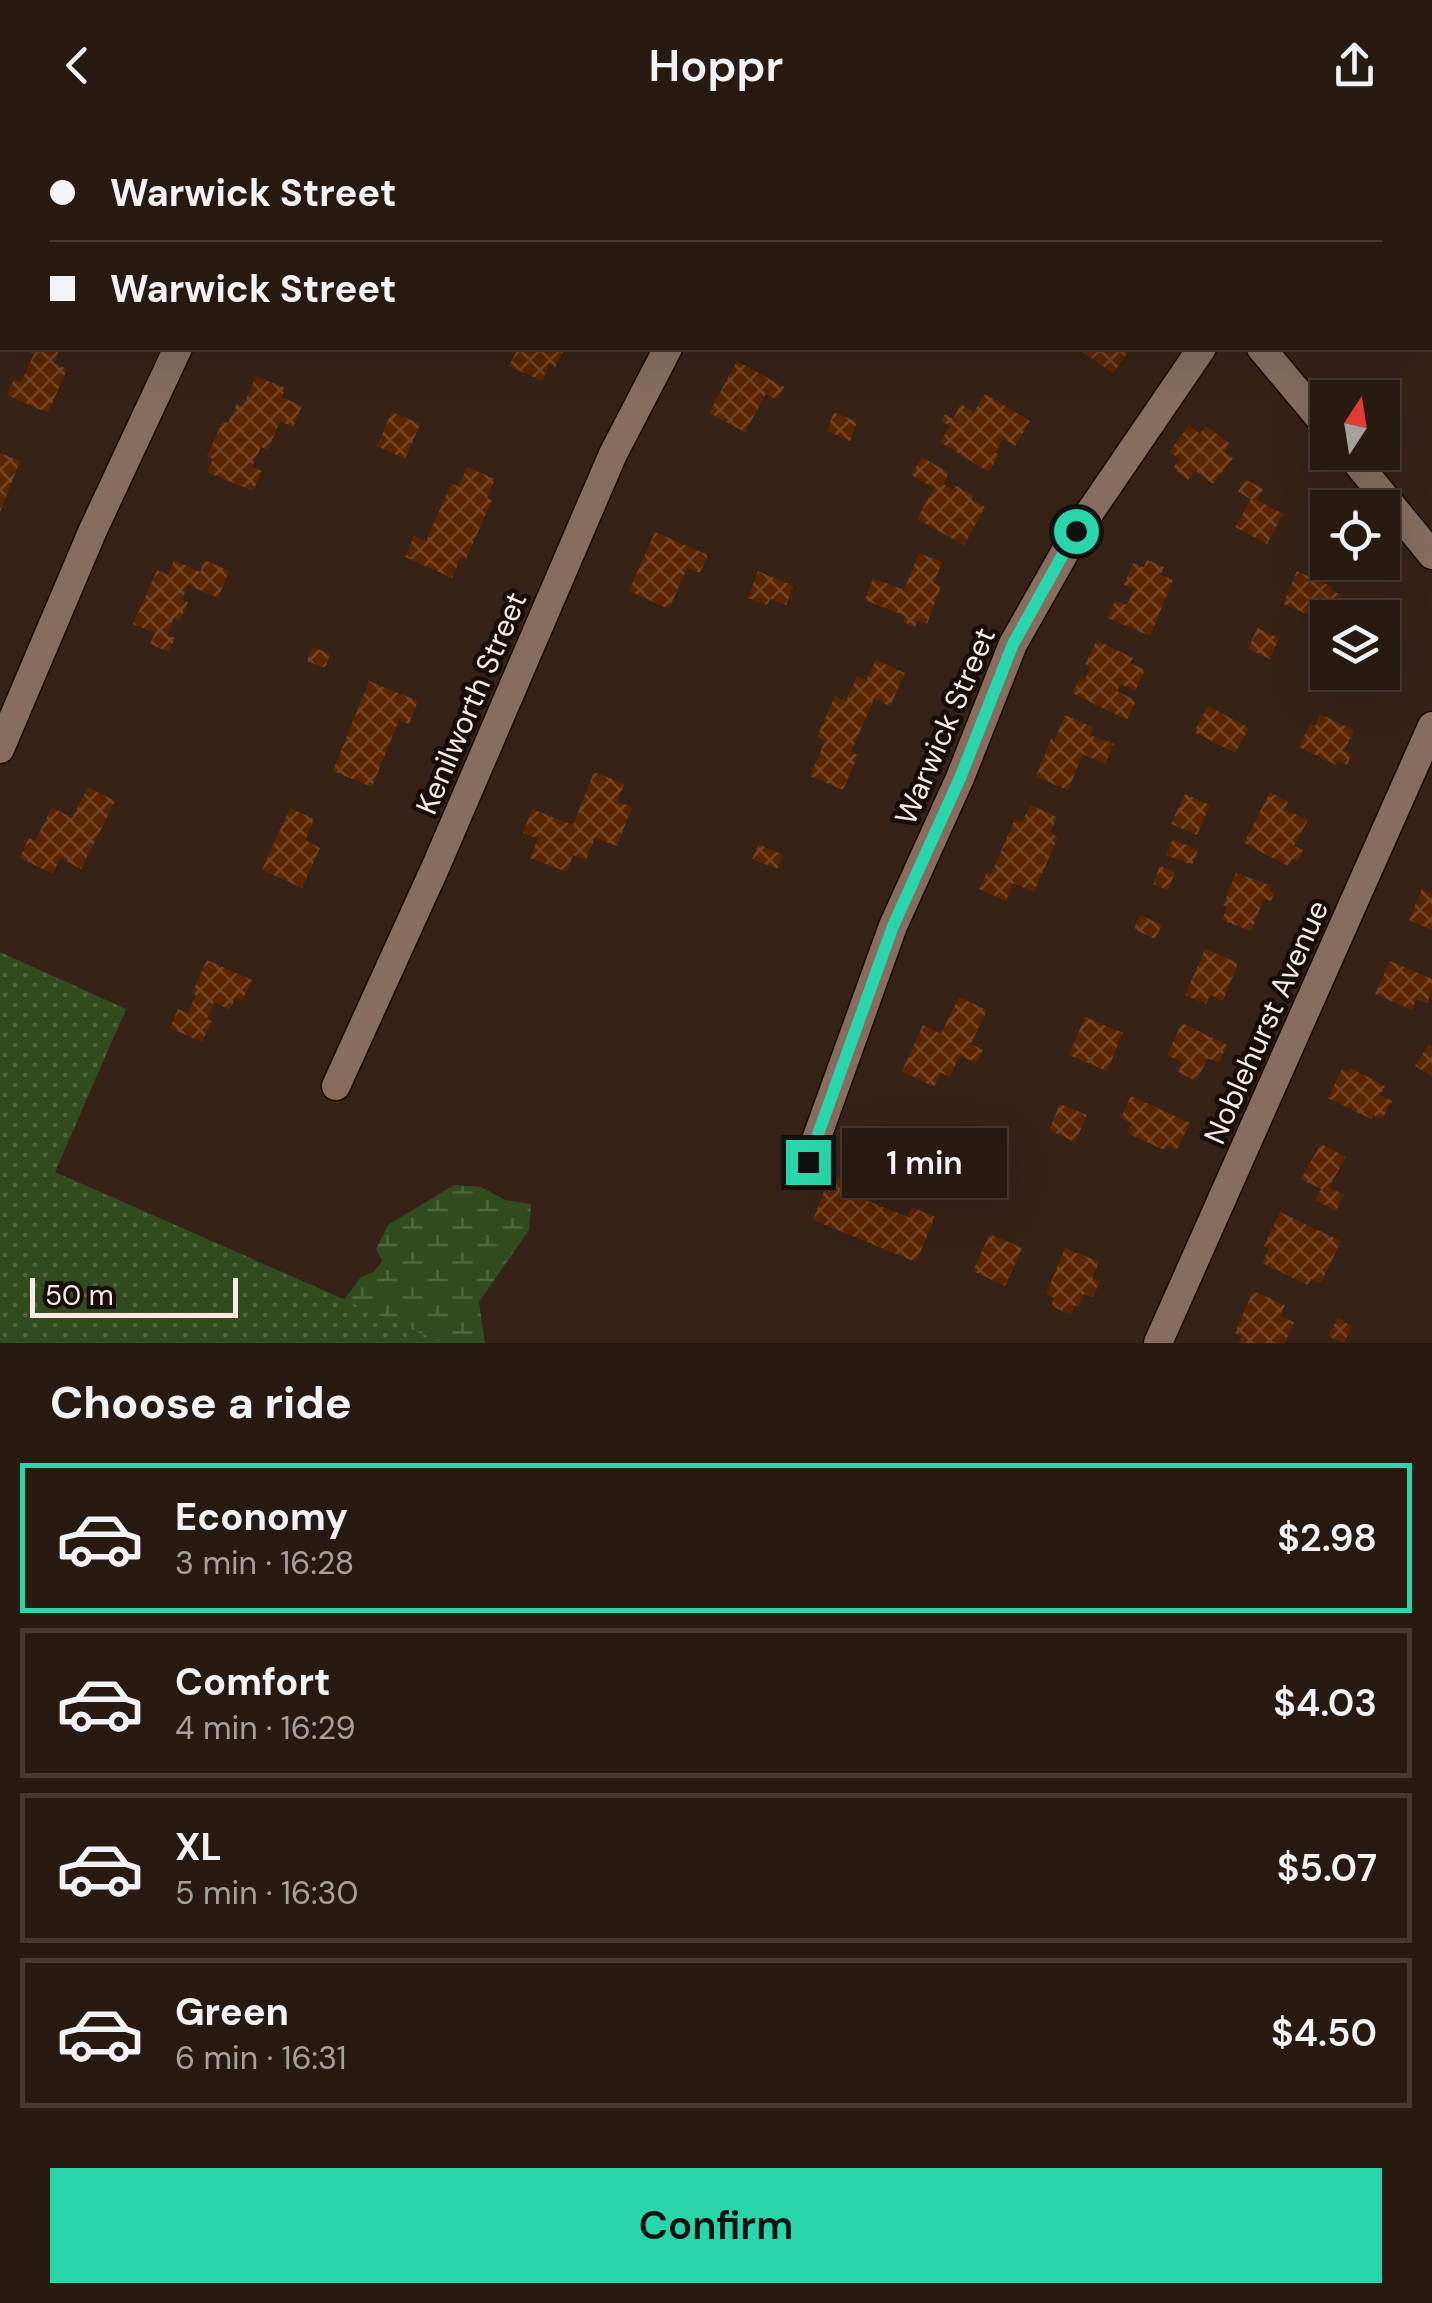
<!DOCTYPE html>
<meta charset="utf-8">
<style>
body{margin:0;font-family:"DM Sans",sans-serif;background:#35271f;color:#f1f3f6;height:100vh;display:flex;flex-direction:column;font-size:38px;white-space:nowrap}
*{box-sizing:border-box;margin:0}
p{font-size:32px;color:#a5a19f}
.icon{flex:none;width:55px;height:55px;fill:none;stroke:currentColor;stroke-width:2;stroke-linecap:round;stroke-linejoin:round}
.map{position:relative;height:1213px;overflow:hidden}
.details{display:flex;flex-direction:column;background:#291a11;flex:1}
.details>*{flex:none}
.banner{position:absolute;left:0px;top:0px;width:1432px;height:220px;box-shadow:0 10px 40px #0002,0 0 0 2px #453831;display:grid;align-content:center;height:220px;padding:0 50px;background:#291a11}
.needle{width:65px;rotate:12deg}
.tools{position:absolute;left:1310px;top:250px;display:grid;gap:20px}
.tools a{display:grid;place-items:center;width:90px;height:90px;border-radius:0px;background:#291a11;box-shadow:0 10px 40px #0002,0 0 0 2px #453831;font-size:50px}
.scale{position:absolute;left:30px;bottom:25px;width:208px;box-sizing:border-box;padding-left:10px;border:5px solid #f9ebe3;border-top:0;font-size:28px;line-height:35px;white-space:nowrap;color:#f9ebe3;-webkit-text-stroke:8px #170e09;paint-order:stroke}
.end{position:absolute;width:45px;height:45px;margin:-22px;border:12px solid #2bd5ac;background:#111;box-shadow:0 0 0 5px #111}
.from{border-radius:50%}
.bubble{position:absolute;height:70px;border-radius:0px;background:#291a11;box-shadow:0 10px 40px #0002,0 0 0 2px #453831;font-size:32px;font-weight:600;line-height:70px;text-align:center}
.banner b{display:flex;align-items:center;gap:35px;height:95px;font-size:38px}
.banner b+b{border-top:2px solid #453831}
.banner i{width:25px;height:25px;background:#f1f3f6}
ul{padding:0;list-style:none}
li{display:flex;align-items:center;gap:30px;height:150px;margin:0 20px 15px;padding:0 30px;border:5px solid #453831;border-radius:0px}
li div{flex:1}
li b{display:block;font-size:38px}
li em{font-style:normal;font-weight:600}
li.on{border-color:#2bd5ac}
li>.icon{width:90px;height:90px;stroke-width:1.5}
h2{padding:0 50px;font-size:45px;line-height:120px}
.primary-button{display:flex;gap:20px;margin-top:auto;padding:20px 50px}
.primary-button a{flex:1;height:115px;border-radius:0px;background:#2bd5ac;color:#111;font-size:40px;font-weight:600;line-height:115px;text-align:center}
header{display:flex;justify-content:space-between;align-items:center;height:130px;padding:0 50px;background:#291a11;font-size:45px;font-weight:600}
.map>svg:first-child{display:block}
.wetland{fill:url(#wetland-marsh)}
.park{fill:url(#park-dots)}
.building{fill:url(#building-cross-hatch)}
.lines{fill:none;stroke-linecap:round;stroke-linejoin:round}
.minor-casing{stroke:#1d0b03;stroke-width:31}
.minor{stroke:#866d60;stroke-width:28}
.route{stroke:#2bd5ac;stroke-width:12}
.labels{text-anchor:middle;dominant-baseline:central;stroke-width:9;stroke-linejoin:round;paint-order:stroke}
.street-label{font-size:30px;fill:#f9ebe3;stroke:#170e09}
</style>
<header><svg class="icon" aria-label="back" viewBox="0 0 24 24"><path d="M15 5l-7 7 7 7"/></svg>Hoppr<svg class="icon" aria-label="share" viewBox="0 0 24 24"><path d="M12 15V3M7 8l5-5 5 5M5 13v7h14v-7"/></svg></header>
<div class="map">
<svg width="1432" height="1213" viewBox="0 0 1432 1213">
<defs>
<pattern id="wetland-marsh" width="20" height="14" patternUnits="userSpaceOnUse" patternTransform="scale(2.5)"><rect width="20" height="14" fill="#314c1f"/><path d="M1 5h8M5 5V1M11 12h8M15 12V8" fill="none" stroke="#50663f"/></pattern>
<pattern id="park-dots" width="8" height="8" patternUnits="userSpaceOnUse" patternTransform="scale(2.5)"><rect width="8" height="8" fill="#314c1f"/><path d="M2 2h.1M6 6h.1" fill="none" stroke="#50663f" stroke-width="1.8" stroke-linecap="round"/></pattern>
<pattern id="building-cross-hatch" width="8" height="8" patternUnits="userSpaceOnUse" patternTransform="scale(2.5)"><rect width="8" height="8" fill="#5b2500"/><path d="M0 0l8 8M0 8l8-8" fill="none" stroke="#734525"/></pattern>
</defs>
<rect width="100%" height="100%" fill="#372217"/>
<polygon class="wetland" points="454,1055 481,1057 505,1070 531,1074 529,1100 479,1172 485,1213 289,1213 317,1206 361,1147 374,1142 382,1131 376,1119 388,1095"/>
<polygon class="park" points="0,822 126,879 55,1042 443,1213 0,1213"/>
<g class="building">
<polygon points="27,218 60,218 54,233 67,239 48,283 7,265 14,249 21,252 34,224 26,221"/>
<polygon points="518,218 565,218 555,238 549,235 542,251 509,236"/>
<polygon points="1077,218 1131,218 1113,243"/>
<polygon points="737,231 784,257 777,270 766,264 745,302 709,283"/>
<polygon points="256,246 285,258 282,267 302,276 293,297 280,291 268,320 261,317 252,337 262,341 253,361 207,342 213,329 207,326 223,291 228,293 237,273 243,276"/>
<polygon points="985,264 1030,291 1015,316 1003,308 995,322 999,325 989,342 940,312 950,296 941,291 945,284 953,289 961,274 974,282"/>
<polygon points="392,282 420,294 405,329 377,316"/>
<polygon points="834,282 857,292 850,311 827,301"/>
<polygon points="1189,295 1200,304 1206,296 1230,314 1224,322 1233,328 1213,354 1195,340 1188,350 1173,338 1180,329 1169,322"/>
<polygon points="0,323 20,331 0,382"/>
<polygon points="922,327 949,343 943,354 953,360 956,356 973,365 971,369 985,377 964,415 917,389 934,358 911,345"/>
<polygon points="467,337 495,349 487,368 492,370 466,429 461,427 452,448 405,427 414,406 426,411 451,354 459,356"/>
<polygon points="1245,349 1263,359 1257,370 1283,384 1267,414 1235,397 1251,369 1238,362"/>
<polygon points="655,402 708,425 700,443 687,438 669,479 629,461"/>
<polygon points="919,423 942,432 934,453 941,456 927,494 918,490 915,497 903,492 905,486 865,470 873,448 904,460"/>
<polygon points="174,430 200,442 205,430 229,441 218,468 188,455 182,470 188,472 180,490 174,488 167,505 175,508 169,522 150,514 155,503 133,494 157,440 168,445"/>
<polygon points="1147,430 1164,437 1161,445 1173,450 1150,506 1108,488 1115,471 1127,475 1134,459 1124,455 1133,433 1144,437"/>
<polygon points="758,441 794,456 786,475 770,469 767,475 748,468"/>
<polygon points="1297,441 1333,457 1331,460 1342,465 1332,488 1321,483 1319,489 1283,474"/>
<polygon points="1257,498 1279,508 1270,529 1248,519"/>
<polygon points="1097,510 1133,528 1130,533 1145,540 1135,561 1120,554 1117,561 1136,571 1127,590 1072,563 1081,546 1085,548 1090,537 1085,534"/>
<polygon points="312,517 330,524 325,538 307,531"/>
<polygon points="876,530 905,543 890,576 874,569 851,622 858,625 843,660 810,646 825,611 817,607 835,566 846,571 857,546 866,550"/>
<polygon points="369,551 418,571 409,594 399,590 372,657 333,641"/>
<polygon points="1208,576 1249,598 1235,623 1194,602"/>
<polygon points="1320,584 1354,600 1344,621 1351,625 1347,635 1338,630 1336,635 1299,617 1310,594 1315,596"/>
<polygon points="1065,585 1093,597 1090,605 1114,614 1105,634 1083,624 1068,660 1036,647 1051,609 1055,610"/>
<polygon points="594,642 624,654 617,671 632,677 617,716 595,708 586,730 573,725 567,742 530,728 538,709 523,703 532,679 573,695"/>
<polygon points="88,657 115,671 81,739 60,728 53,744 20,728 29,708 35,711 52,677 72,688"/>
<polygon points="1270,662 1288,672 1285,679 1308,690 1294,716 1303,720 1297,732 1292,729 1288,736 1244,713"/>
<polygon points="1185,664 1210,675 1197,705 1171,694"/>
<polygon points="1030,675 1057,687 1050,703 1058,707 1034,762 1013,753 1006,771 979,759 987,742 991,744 1015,689 1022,692"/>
<polygon points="290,678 314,689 305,710 320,718 302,758 262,740"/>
<polygon points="1173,709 1198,720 1192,735 1166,725"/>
<polygon points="759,714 783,725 777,739 752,729"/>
<polygon points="1160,736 1175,742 1168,760 1153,754"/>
<polygon points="1236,743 1272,756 1270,761 1274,763 1271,771 1264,769 1251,801 1222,790 1227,777 1223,775"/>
<polygon points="1422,759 1430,763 1429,766 1432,768 1432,800 1409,790"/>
<polygon points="1140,785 1162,795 1155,809 1134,799"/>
<polygon points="1205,819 1238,833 1223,871 1210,865 1206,874 1185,865"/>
<polygon points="207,830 252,850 242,871 235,868 230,880 214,872 207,889 212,891 202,912 170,898 178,879 188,883 196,865 192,863"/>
<polygon points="1390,831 1432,849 1432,861 1427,873 1416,869 1412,880 1375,864"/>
<polygon points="959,867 987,880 971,914 983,920 976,933 960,925 950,947 941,943 934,957 902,941 923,895 941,904"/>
<polygon points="1085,887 1123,903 1107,941 1069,925"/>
<polygon points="1182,893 1227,915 1219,933 1208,928 1196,951 1178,942 1183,933 1167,925"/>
<polygon points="1429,914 1432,916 1432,946 1415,936"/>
<polygon points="1350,938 1385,956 1380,965 1392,971 1382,989 1373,985 1371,989 1328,968 1342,939 1348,942"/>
<polygon points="1131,966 1190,993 1177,1020 1166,1016 1164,1020 1127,1003 1132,993 1121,988"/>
<polygon points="1060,974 1087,985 1075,1012 1049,1000"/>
<polygon points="1321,1014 1346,1027 1329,1057 1344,1065 1336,1081 1315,1070 1321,1059 1301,1049"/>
<polygon points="828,1043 863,1057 858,1067 908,1087 912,1077 935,1087 916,1132 813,1090 825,1059 822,1058"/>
<polygon points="1280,1082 1341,1111 1321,1153 1311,1149 1308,1155 1262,1133 1269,1118 1264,1116"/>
<polygon points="990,1104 1022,1118 1005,1156 973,1141"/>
<polygon points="1065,1118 1099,1132 1092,1148 1100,1151 1093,1167 1084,1164 1079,1177 1075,1175 1071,1185 1051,1176 1054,1168 1046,1164"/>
<polygon points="1253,1161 1285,1175 1280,1186 1294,1192 1285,1213 1238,1213 1242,1206 1235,1203"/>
<polygon points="1338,1188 1353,1197 1343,1213 1328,1206"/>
</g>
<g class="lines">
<defs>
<g id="minor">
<polyline points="1083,0 1085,2"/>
<polyline points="283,2 284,0"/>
<polyline points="820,2 822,0"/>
<polyline points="1261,218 1328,298"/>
<polyline points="1348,322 1432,425"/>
<polyline points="0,619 93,400 178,218"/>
<polyline points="336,956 436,736 613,324 668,218"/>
<polyline points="808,1032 893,796 960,648 1013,514 1077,401 1202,218"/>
<polyline points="1158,1213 1432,596"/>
</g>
</defs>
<use href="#minor" class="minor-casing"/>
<use href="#minor" class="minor"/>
</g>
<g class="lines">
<polyline class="route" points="808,1032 893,796 960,648 1013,514 1076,401"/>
</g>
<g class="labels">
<g class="street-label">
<text transform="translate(471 573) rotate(-67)">Kenilworth Street</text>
<text transform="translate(945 596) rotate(-67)">Warwick Street</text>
<text transform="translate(1266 892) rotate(-66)">Noblehurst Avenue</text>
</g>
</g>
</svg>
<div class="tools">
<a><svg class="needle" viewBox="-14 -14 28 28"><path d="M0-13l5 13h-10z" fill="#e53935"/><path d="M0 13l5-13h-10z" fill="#a5a19f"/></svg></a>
<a><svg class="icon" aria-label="locate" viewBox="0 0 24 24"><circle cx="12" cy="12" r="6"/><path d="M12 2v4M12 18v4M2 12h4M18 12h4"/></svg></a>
<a><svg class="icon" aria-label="layers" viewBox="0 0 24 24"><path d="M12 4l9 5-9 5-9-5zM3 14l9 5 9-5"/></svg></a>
</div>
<div class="scale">50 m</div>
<i class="end from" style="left:1076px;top:401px"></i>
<i class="end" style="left:808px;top:1032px"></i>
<div class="bubble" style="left:842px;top:998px;width:165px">1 min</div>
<div class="banner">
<b><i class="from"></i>Warwick Street</b>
<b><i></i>Warwick Street</b>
</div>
</div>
<section class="details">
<h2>Choose a ride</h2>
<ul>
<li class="on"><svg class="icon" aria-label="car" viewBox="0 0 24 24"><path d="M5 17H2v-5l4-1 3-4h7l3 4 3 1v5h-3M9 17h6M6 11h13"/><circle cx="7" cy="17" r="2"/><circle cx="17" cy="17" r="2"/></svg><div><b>Economy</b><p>3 min · 16:28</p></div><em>$2.98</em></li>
<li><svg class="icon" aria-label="car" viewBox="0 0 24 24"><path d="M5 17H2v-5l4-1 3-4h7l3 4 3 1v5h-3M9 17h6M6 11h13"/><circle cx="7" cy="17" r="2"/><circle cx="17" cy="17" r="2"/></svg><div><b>Comfort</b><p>4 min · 16:29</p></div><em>$4.03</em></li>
<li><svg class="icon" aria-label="car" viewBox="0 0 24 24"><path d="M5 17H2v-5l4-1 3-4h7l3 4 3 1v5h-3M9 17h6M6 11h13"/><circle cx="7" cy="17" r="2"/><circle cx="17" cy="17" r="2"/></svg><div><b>XL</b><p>5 min · 16:30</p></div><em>$5.07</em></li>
<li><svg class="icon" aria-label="car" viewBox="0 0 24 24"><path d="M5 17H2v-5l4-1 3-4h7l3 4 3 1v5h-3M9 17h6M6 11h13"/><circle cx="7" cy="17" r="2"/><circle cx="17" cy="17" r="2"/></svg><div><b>Green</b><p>6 min · 16:31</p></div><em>$4.50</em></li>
</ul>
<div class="primary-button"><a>Confirm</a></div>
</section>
